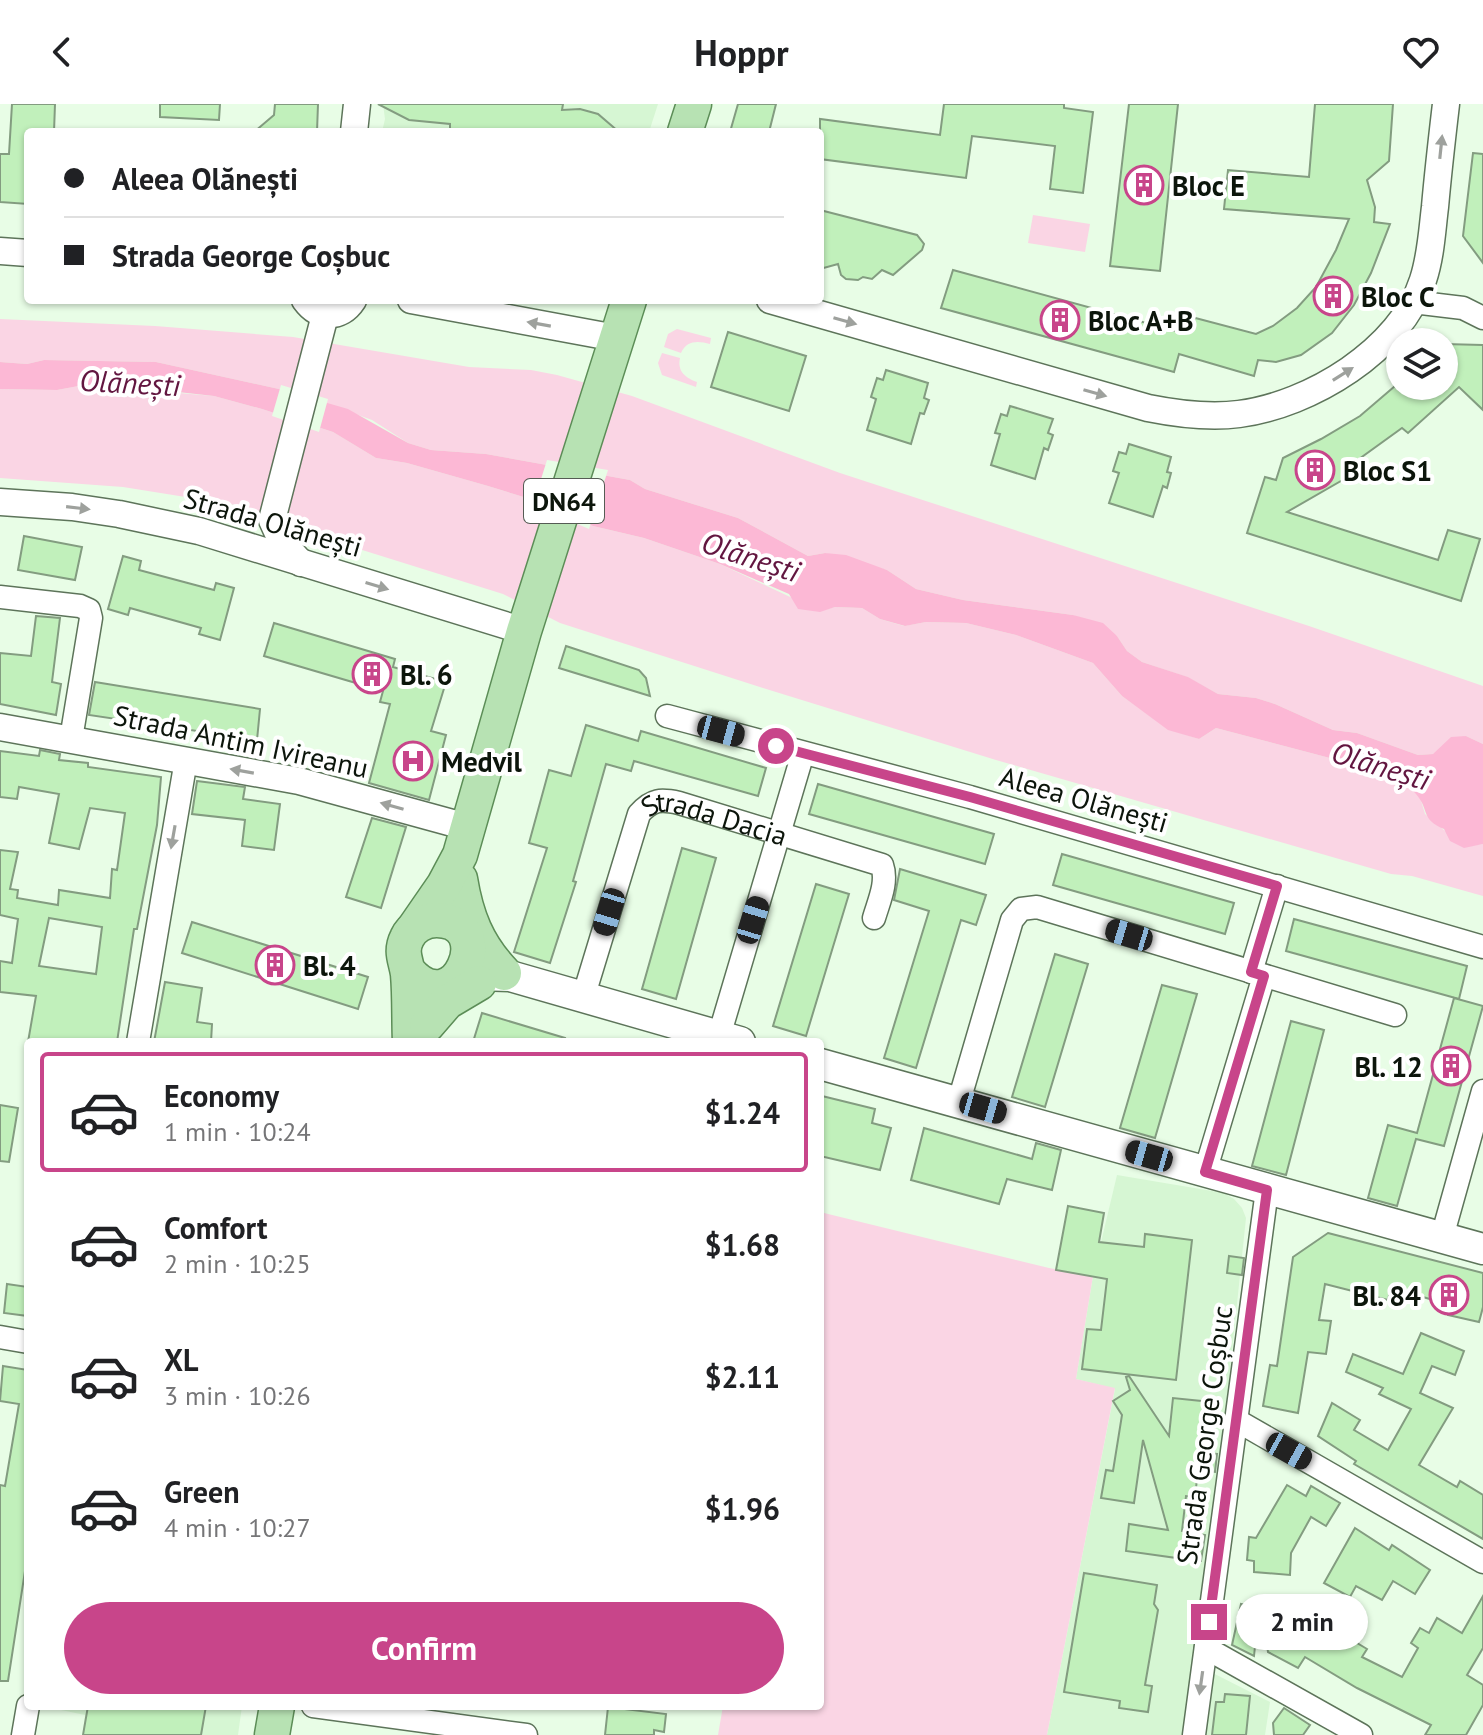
<!DOCTYPE html>
<meta charset="utf-8">
<style>
body{margin:0;font-family:"PT Sans",sans-serif;background:#f2f2f2;color:#202124;height:100vh;display:flex;flex-direction:column;font-size:30px;white-space:nowrap}
*{box-sizing:border-box;margin:0}
p{font-size:26px;color:#757577}
.icon{flex:none;width:44px;height:44px;fill:none;stroke:currentColor;stroke-width:2;stroke-linecap:round;stroke-linejoin:round}
.map{position:relative;flex:1;overflow:hidden}
.sheet{position:absolute;left:24px;top:934px;width:800px;height:672px;display:flex;flex-direction:column;background:#fff;border-radius:8px;box-shadow:0 2px 6px #0004}
.sheet>*{flex:none}
.banner{position:absolute;left:24px;top:24px;width:800px;height:176px;border-radius:8px;box-shadow:0 2px 6px #0004;display:grid;align-content:center;height:176px;padding:0 40px;background:#fff}
.buttons{position:absolute;left:1386px;top:224px;display:grid;gap:16px}
.buttons a{display:grid;place-items:center;width:72px;height:72px;border-radius:50%;background:#fff;box-shadow:0 2px 6px #0004;font-size:40px}
.end{position:absolute;width:36px;height:36px;margin:-18px;border:10px solid #c8458a;background:#fff;box-shadow:0 0 0 4px #fff}
.from{border-radius:50%}
.bubble{position:absolute;height:56px;border-radius:28px;background:#fff;box-shadow:0 2px 6px #0004;font-size:26px;font-weight:700;line-height:56px;text-align:center}
.car{position:absolute;width:24px;height:48px;margin:-24px -12px;border-radius:10px;box-shadow:0 0 6px 2px #0007;background:linear-gradient(#222 24%,#8ab4d8 0 40%,#222 0 76%,#8ab4d8 0 86%,#222 0)}
.banner b{display:flex;align-items:center;gap:28px;height:76px;font-size:30px}
.banner b+b{border-top:2px solid #e0e0e0}
.banner i{width:20px;height:20px;background:#202124}
ul{padding:14px 0 0;list-style:none}
li{display:flex;align-items:center;gap:24px;height:120px;margin:0 16px 12px;padding:0 24px;border:4px solid transparent;border-radius:8px}
li div{flex:1}
li b{display:block;font-size:30px}
li em{font-style:normal;font-weight:700}
li.on{border-color:#c8458a}
li>.icon{width:72px;height:72px;stroke-width:1.5}
.primary-button{display:flex;gap:16px;margin-top:auto;padding:16px 40px}
.primary-button a{flex:1;height:92px;border-radius:48px;background:#c8458a;color:#fff;font-size:32px;font-weight:700;line-height:92px;text-align:center}
header{display:flex;justify-content:space-between;align-items:center;height:104px;padding:0 40px;background:#fff;font-size:36px;font-weight:700}
.map>svg:first-child{display:block}
.built{fill:#d6f6d3}
.green{fill:#fad5e4}
.water{fill:#fcb8d5}
.pier{fill:#e8fde6}
.building{fill:#c1f0bb;stroke:#839c80;stroke-width:2;fill-rule:evenodd}
.lines{fill:none;stroke-linecap:round;stroke-linejoin:round}
.minor-casing{stroke:#5d745a;stroke-width:25}
.tertiary-casing{stroke:#5d745a;stroke-width:29}
.secondary-casing{stroke:#5d745a;stroke-width:33}
.primary-casing{stroke:#5c8d57;stroke-width:37}
.minor{stroke:#fff;stroke-width:22}
.tertiary{stroke:#fff;stroke-width:26}
.secondary{stroke:#fff;stroke-width:30}
.primary{stroke:#b7e2b3;stroke-width:34}
.oneway{fill:#9ea19d}
.route{stroke:#c8458a;stroke-width:10}
.labels{text-anchor:middle;dominant-baseline:central;stroke-width:8;stroke-linejoin:round;paint-order:stroke}
.shield{fill:#fff;stroke:#555b54;stroke-width:2}
.shield-label{font-size:26px;font-weight:bold;fill:#0c150b}
.poi-label{font-size:28px;font-weight:bold;fill:#0c150b;stroke:#fff;text-anchor:start}
.street-label{font-size:28px;fill:#0c150b;stroke:#fff}
.water-label{font-size:30px;font-style:italic;fill:#621640;stroke:#fff}
</style>
<header><svg class="icon" aria-label="back" viewBox="0 0 24 24"><path d="M15 5l-7 7 7 7"/></svg>Hoppr<svg class="icon" aria-label="heart" viewBox="0 0 24 24"><path d="M12 20l-8-8c-3-5 5-10 8-4 3-6 11-1 8 4z"/></svg></header>
<div class="map">
<svg width="1483" height="1631" viewBox="0 0 1483 1631">
<rect width="100%" height="100%" fill="#e8fde6"/>
<g class="built">
<polygon points="383,0 658,0 649,28 382,28 385,15"/>
<polygon points="1117,1071 1224,1089 1234,1095 1242,1104 1246,1114 1199,1562 1270,1598 1265,1631 1047,1631 1115,1285 1076,1275 1093,1172"/>
<polygon points="42,1602 242,1602 238,1631 100,1631 83,1628 85,1611"/>
</g>
<g class="green">
<polygon points="1033,111 1090,120 1085,148 1028,139"/>
<polygon points="0,215 155,222 293,233 469,263 531,266 557,271 632,292 840,369 1309,522 1483,582 1483,640 1466,632 1433,650 1418,651 1357,629 1333,626 1275,600 1256,594 1218,590 1187,573 1142,558 1127,547 1117,532 1073,511 963,496 916,485 887,466 825,449 808,452 738,414 645,385 630,376 486,350 431,346 408,339 372,316 323,298 279,285 156,258 44,256 27,260 0,258"/>
<path d="M677 225 711 234 710 240C698 237 687 236 681 249L664 243 668 230Z"/>
<path d="M662 249 680 254C677 268 686 274 697 278L696 283 662 271 658 259Z"/>
<polygon points="84,281 214,292 262,305 333,328 376,354 407,359 488,382 530,395 593,422 644,434 720,460 820,507 835,503 862,504 880,515 904,522 926,518 966,519 1016,531 1093,559 1122,592 1168,625 1199,635 1216,624 1383,668 1407,680 1420,693 1425,710 1464,743 1483,740 1483,792 1412,772 1391,770 996,656 763,584 560,519 503,490 295,425 248,403 123,383 0,374 0,285 57,286"/>
<polygon points="820,1108 1049,1164 1093,1172 1076,1275 1115,1284 1047,1631 718,1631 723,1602 820,1602"/>
</g>
<path class="water" d="M44 256 156 258 279 285 348 305 408 339 431 346 486 350 630 376 645 385 738 414 808 452 825 449 846 451 887 466 916 485 963 496 1073 511 1103 519 1117 532 1127 547 1142 558 1188 573 1218 590 1256 594 1275 600 1333 626 1357 629 1418 651 1433 650 1451 633 1466 632 1483 640V740L1464 744 1450 737 1444 725C1420 715 1430 706 1416 690 1407 679 1395 674 1383 668L1216 624 1199 635 1168 626 1122 592 1093 559 1016 531 966 519 926 518 905 522 880 515 862 504 835 503 820 508 798 505 789 490 720 460 644 434 593 422 530 395 488 382 407 359 376 354 333 328 262 305 214 292 142 284 84 281 57 286 0 285V258L27 260Z"/>
<g class="pier">
<polygon points="281,281 328,295 319,328 272,312"/>
<polygon points="547,356 608,366 589,425 533,401"/>
</g>
<g class="building">
<polygon points="12,0 55,0 54,28 28,28 28,100 0,98 0,50 9,50"/>
<polygon points="160,0 220,0 219,16 160,13"/>
<polygon points="275,0 318,0 317,28 254,28 274,11"/>
<polygon points="378,0 563,0 562,6 580,5 598,10 619,28 450,28 450,20 409,16"/>
<polygon points="738,0 776,0 769,28 730,28"/>
<polygon points="944,0 1064,0 1064,4 1093,8 1083,89 1050,85 1055,42 972,32 966,74 820,55 820,15 940,31"/>
<polygon points="1129,0 1178,0 1160,167 1110,162"/>
<polygon points="1315,0 1393,0 1389,57 1367,76 1375,103 1374,118 1390,120 1371,169 1354,201 1332,229 1301,251 1276,258 1258,256 1254,272 1179,250 1174,268 941,204 953,166 1179,228 1184,211 1256,230 1273,222 1297,204 1316,183 1336,146 1349,115 1224,105 1228,66 1309,73"/>
<polygon points="1473,49 1483,50 1483,159 1463,132"/>
<polygon points="820,106 917,131 924,140 922,146 893,171 882,166 872,175 863,173 858,176 846,175 841,171 838,160 820,165"/>
<polygon points="728,228 806,252 789,307 711,283"/>
<polygon points="1444,240 1483,241 1483,306 1459,283 1408,329 1402,324 1348,363 1353,370 1287,408 1438,456 1448,426 1480,435 1461,497 1247,429 1265,373 1276,376 1283,354 1321,335 1360,312 1395,282 1444,282"/>
<polygon points="886,266 928,279 924,294 929,296 924,310 920,309 911,340 867,326 876,295 871,293 877,274 883,276"/>
<polygon points="1010,302 1053,315 1048,329 1053,331 1048,346 1044,344 1035,375 991,361 1000,330 995,329 1001,310 1007,312"/>
<polygon points="1129,340 1171,353 1167,368 1171,369 1167,384 1163,382 1153,413 1109,399 1119,369 1113,367 1119,348 1126,350"/>
<polygon points="24,432 82,443 75,476 18,466"/>
<polygon points="123,452 141,457 139,466 214,486 216,479 234,484 220,536 199,530 201,524 130,504 128,511 108,505"/>
<polygon points="36,512 60,514 52,578 61,580 56,611 0,600 0,549 31,552"/>
<polygon points="274,519 395,555 393,563 446,578 431,627 446,631 429,696 369,679 390,600 380,598 383,587 264,552"/>
<polygon points="566,542 639,566 646,574 650,592 559,564"/>
<polygon points="95,578 260,605 257,636 89,611"/>
<polygon points="586,621 638,637 641,627 766,664 758,692 634,657 631,667 606,660 573,777 576,778 550,859 514,848 547,744 529,739 549,666 571,672"/>
<path d="M40 646 60 650 59 656 88 659V663L161 673 157 721 137 825H134L117 938H28L36 892 0 888V857L12 859 18 815 0 811V746L18 748 10 785 18 786 17 794 58 801 59 786 110 794 112 765 117 766 125 709 90 704 79 745 49 739 59 690 19 683 17 695 0 693V647L39 652ZM49 814 102 823 96 870 39 862Z"/>
<polygon points="197,677 245,683 243,695 280,700 274,746 242,742 245,716 192,710"/>
<polygon points="818,680 994,730 985,760 809,710"/>
<polygon points="372,714 406,723 381,804 346,793"/>
<polygon points="682,744 716,754 676,895 642,885"/>
<polygon points="1062,750 1234,799 1225,830 1053,781"/>
<polygon points="900,765 986,791 976,821 961,816 916,964 884,954 929,807 894,796"/>
<polygon points="816,780 849,790 806,932 773,922"/>
<polygon points="1294,815 1467,862 1459,895 1286,847"/>
<polygon points="192,818 368,873 358,905 182,849"/>
<polygon points="1055,850 1088,860 1045,1003 1012,993"/>
<polygon points="165,878 202,884 197,918 212,920 211,938 154,938"/>
<polygon points="1162,881 1197,890 1155,1034 1120,1024"/>
<polygon points="1454,894 1483,902 1444,1042 1416,1035 1397,1102 1368,1094 1388,1021 1417,1029"/>
<polygon points="482,909 565,934 564,938 473,938"/>
<polygon points="1291,917 1324,926 1286,1071 1252,1062"/>
<polygon points="822,992 875,1005 872,1019 891,1024 880,1066 820,1052"/>
<polygon points="0,1001 18,1004 9,1058 0,1057"/>
<polygon points="924,1024 1032,1055 1036,1039 1061,1046 1052,1086 1007,1075 999,1100 911,1076"/>
<polygon points="1068,1102 1104,1109 1099,1138 1144,1143 1145,1130 1192,1136 1176,1276 1082,1265 1087,1225 1101,1226 1107,1175 1056,1166"/>
<polygon points="1328,1129 1483,1169 1483,1203 1479,1218 1448,1211 1451,1201 1391,1184 1388,1196 1325,1180 1319,1216 1331,1217 1326,1250 1308,1248 1298,1309 1263,1302 1270,1261 1277,1262 1293,1153"/>
<polygon points="1229,1152 1244,1154 1242,1171 1227,1169"/>
<polygon points="7,1180 28,1183 28,1212 4,1209"/>
<polygon points="1421,1229 1464,1247 1455,1271 1432,1262 1420,1289 1453,1304 1419,1361 1457,1383 1460,1377 1483,1391 1483,1435 1354,1360 1356,1357 1318,1332 1332,1299 1360,1316 1354,1326 1388,1346 1411,1305 1379,1290 1383,1284 1346,1268 1353,1250 1403,1270"/>
<polygon points="3,1262 28,1266 28,1468 25,1467 8,1577 0,1577 0,1381 5,1382 19,1300 0,1297"/>
<polygon points="1129,1272 1169,1332 1173,1294 1211,1298 1205,1349 1217,1350 1215,1368 1198,1366 1195,1393 1186,1392 1182,1427 1205,1431 1201,1457 1178,1454 1177,1458 1176,1454 1126,1447 1129,1420 1168,1426 1143,1336 1134,1399 1101,1394 1106,1366 1113,1367 1122,1311 1113,1297 1130,1286 1126,1273"/>
<polygon points="1287,1381 1306,1392 1311,1382 1340,1399 1326,1422 1311,1413 1291,1449 1290,1471 1254,1468 1254,1457 1247,1456 1249,1433 1256,1434"/>
<polygon points="1355,1424 1389,1446 1392,1441 1430,1466 1415,1490 1393,1477 1382,1496 1356,1482 1350,1493 1324,1479"/>
<polygon points="1084,1469 1157,1481 1154,1500 1158,1506 1145,1581 1152,1582 1148,1608 1119,1604 1120,1597 1064,1588"/>
<polygon points="1483,1492 1483,1544 1467,1571 1483,1581 1483,1601 1466,1631 1425,1631 1431,1621 1357,1584 1305,1553 1298,1564 1268,1548 1266,1533 1256,1533 1254,1552 1232,1541 1241,1500 1266,1505 1263,1516 1295,1530 1304,1515 1339,1536 1342,1530 1367,1545 1362,1553 1402,1573 1418,1544 1411,1539 1420,1524 1429,1529 1437,1514 1462,1529"/>
<polygon points="1225,1590 1250,1592 1246,1631 1212,1631 1216,1598 1224,1598"/>
<polygon points="88,1602 206,1602 201,1631 83,1631"/>
<polygon points="608,1603 666,1610 664,1628 654,1626 654,1631 605,1631"/>
<polygon points="1284,1604 1310,1621 1303,1631 1274,1631 1273,1619"/>
</g>
<g class="lines">
<defs>
<g id="minor">
<polyline points="1413,198 1463,204 1483,214"/>
<polyline points="0,493 80,502 89,506 91,514 71,635"/>
<polyline points="667,612 970,693 1483,843"/>
<polyline points="1251,868 1277,782"/>
<path id="s1" d="M583 894 639 710C652 695 661 695 679 699L882 761C888 778 879 797 874 814"/>
<polyline points="719,932 803,649"/>
<polyline points="138,938 186,656"/>
<polyline points="959,997 1012,816 1021,805 1037,803 1395,911"/>
<polyline points="1205,1068 1264,872"/>
<polyline points="1442,1133 1483,987"/>
<polyline points="0,1233 28,1238"/>
<polyline points="1236,1316 1483,1458"/>
<polyline points="1206,1544 1361,1631"/>
<polyline points="313,1602 526,1631"/>
<polyline points="23,1631 28,1602"/>
<polyline points="1194,1631 1267,1086"/>
</g>
<g id="tertiary">
<polyline points="354,28 357,0"/>
<polyline points="0,147 28,149"/>
<path d="M305 196C318 214 340 216 353 196"/>
<polyline points="411,196 616,234"/>
<path d="M770 196 1148 304C1178 310 1209 314 1239 310 1310 301 1401 246 1423 176 1431 152 1432 127 1435 103 1438 69 1442 34 1446 0"/>
<polyline points="0,398 72,403 119,410 199,427 524,527"/>
<polyline points="301,459 282,438 272,416 325,211"/>
<polyline points="0,623 299,677 467,723"/>
</g>
<g id="secondary">
<polyline points="478,871 510,872 740,938"/>
<polyline points="820,960 1483,1145"/>
</g>
<g id="primary">
<polyline points="685,28 694,0"/>
<path d="M460 775C466 812 477 841 504 869"/>
<polyline points="415,823 444,781 460,751 524,527 629,196"/>
<path d="M408 867C456 923 500 817 437 816 424 816 412 823 407 834 400 848 406 856 408 870 410 892 409 916 410 938"/>
<polyline points="427,921 447,898 479,879"/>
<polyline points="272,1631 277,1602"/>
</g>
</defs>
<use href="#minor" class="minor-casing"/>
<use href="#tertiary" class="tertiary-casing"/>
<use href="#secondary" class="secondary-casing"/>
<use href="#primary" class="primary-casing"/>
<use href="#minor" class="minor"/>
<use href="#tertiary" class="tertiary"/>
<use href="#secondary" class="secondary"/>
<use href="#primary" class="primary"/>
</g>
<defs><path id="oneway-solid" d="M-6-.8H1V-3.2L6.5 0L1 3.2V.8H-6Z" transform="scale(2)"/></defs>
<g class="oneway">
<use href="#oneway-solid" transform="translate(1441 43) rotate(-84)"/>
<use href="#oneway-solid" transform="translate(845 217) rotate(16)"/>
<use href="#oneway-solid" transform="translate(539 220) rotate(-170)"/>
<use href="#oneway-solid" transform="translate(1343 270) rotate(-32)"/>
<use href="#oneway-solid" transform="translate(1095 289) rotate(16)"/>
<use href="#oneway-solid" transform="translate(78 404) rotate(7)"/>
<use href="#oneway-solid" transform="translate(377 482) rotate(17)"/>
<use href="#oneway-solid" transform="translate(242 667) rotate(-170)"/>
<use href="#oneway-solid" transform="translate(392 702) rotate(-164)"/>
<use href="#oneway-solid" transform="translate(173 733) rotate(100)"/>
<use href="#oneway-solid" transform="translate(1201 1579) rotate(98)"/>
</g>
<g class="lines">
<polyline class="route" points="776,642 970,693 1277,782 1251,868 1264,872 1205,1068 1267,1086 1209,1518"/>
</g>
<defs>
<symbol id="building-ring" viewBox="-11 -11 22 22"><circle r="9.5" fill="#fff" stroke="#c8458a" stroke-width="1.5"/><path d="M-4-6H4V6H1V3H-1V6H-4ZM-2.5-4.3h1.7v1.8h-1.7ZM.8-4.3h1.7v1.8H.8ZM-2.5-1h1.7V.8h-1.7ZM.8-1h1.7V.8H.8Z" fill="#c8458a"/></symbol>
<symbol id="hospital-ring" viewBox="-11 -11 22 22"><circle r="9.5" fill="#fff" stroke="#c8458a" stroke-width="1.5"/><path d="M-5-5h3v3.5h4V-5h3V5h-3V1.5h-4V5h-3Z" fill="#c8458a"/></symbol>
</defs>
<g fill-rule="evenodd">
<use href="#building-ring" x="1122" y="59" width="44" height="44"/>
<use href="#building-ring" x="1311" y="170" width="44" height="44"/>
<use href="#building-ring" x="1038" y="194" width="44" height="44"/>
<use href="#building-ring" x="1293" y="344" width="44" height="44"/>
<use href="#building-ring" x="350" y="548" width="44" height="44"/>
<use href="#hospital-ring" x="391" y="635" width="44" height="44"/>
<use href="#building-ring" x="253" y="839" width="44" height="44"/>
<use href="#building-ring" x="1429" y="940" width="44" height="44"/>
<use href="#building-ring" x="1427" y="1169" width="44" height="44"/>
</g>
<g class="labels">
<rect class="shield" x="524" y="375" width="80" height="44" rx="6"/>
<g class="shield-label">
<text x="564" y="397">DN64</text>
</g>
<g class="poi-label">
<text x="1172" y="81">Bloc E</text>
<text x="1361" y="192">Bloc C</text>
<text x="1088" y="216">Bloc A+B</text>
<text x="1343" y="366">Bloc S1</text>
<text x="400" y="570">Bl. 6</text>
<text x="441" y="657">Medvil</text>
<text x="303" y="861">Bl. 4</text>
<text x="1423" y="962" text-anchor="end">Bl. 12</text>
<text x="1421" y="1191" text-anchor="end">Bl. 84</text>
</g>
<g class="street-label">
<text transform="translate(273 418) rotate(16)">Strada Olănești</text>
<text transform="translate(241 637) rotate(12)">Strada Antim Ivireanu</text>
<text transform="translate(1084 695) rotate(16)">Aleea Olănești</text>
<text stroke="none"><textPath href="#s1" startOffset="274">Strada Dacia</textPath></text>
<text transform="translate(1204 1331) rotate(-82)">Strada George Coșbuc</text>
</g>
<g class="water-label">
<text transform="translate(130 278) rotate(3)">Olănești</text>
<text transform="translate(751 452) rotate(18)">Olănești</text>
<text transform="translate(1381 661) rotate(17)">Olănești</text>
</g>
</g>
</svg>
<div class="buttons">
<a><svg class="icon" aria-label="layers" viewBox="0 0 24 24"><path d="M12 4l9 5-9 5-9-5zM3 14l9 5 9-5"/></svg></a>
</div>
<i class="end from" style="left:776px;top:642px"></i>
<i class="end" style="left:1209px;top:1518px"></i>
<div class="bubble" style="left:1236px;top:1490px;width:132px">2 min</div>
<i class="car" style="left:721px;top:627px;rotate:105deg"></i>
<i class="car" style="left:609px;top:808px;rotate:197deg"></i>
<i class="car" style="left:753px;top:816px;rotate:17deg"></i>
<i class="car" style="left:1129px;top:831px;rotate:287deg"></i>
<i class="car" style="left:983px;top:1004px;rotate:106deg"></i>
<i class="car" style="left:1149px;top:1052px;rotate:286deg"></i>
<i class="car" style="left:1289px;top:1347px;rotate:119deg"></i>
<div class="banner">
<b><i class="from"></i>Aleea Olănești</b>
<b><i></i>Strada George Coșbuc</b>
</div>
<section class="sheet">
<ul>
<li class="on"><svg class="icon" aria-label="car" viewBox="0 0 24 24"><path d="M5 17H2v-5l4-1 3-4h7l3 4 3 1v5h-3M9 17h6M6 11h13"/><circle cx="7" cy="17" r="2"/><circle cx="17" cy="17" r="2"/></svg><div><b>Economy</b><p>1 min · 10:24</p></div><em>$1.24</em></li>
<li><svg class="icon" aria-label="car" viewBox="0 0 24 24"><path d="M5 17H2v-5l4-1 3-4h7l3 4 3 1v5h-3M9 17h6M6 11h13"/><circle cx="7" cy="17" r="2"/><circle cx="17" cy="17" r="2"/></svg><div><b>Comfort</b><p>2 min · 10:25</p></div><em>$1.68</em></li>
<li><svg class="icon" aria-label="car" viewBox="0 0 24 24"><path d="M5 17H2v-5l4-1 3-4h7l3 4 3 1v5h-3M9 17h6M6 11h13"/><circle cx="7" cy="17" r="2"/><circle cx="17" cy="17" r="2"/></svg><div><b>XL</b><p>3 min · 10:26</p></div><em>$2.11</em></li>
<li><svg class="icon" aria-label="car" viewBox="0 0 24 24"><path d="M5 17H2v-5l4-1 3-4h7l3 4 3 1v5h-3M9 17h6M6 11h13"/><circle cx="7" cy="17" r="2"/><circle cx="17" cy="17" r="2"/></svg><div><b>Green</b><p>4 min · 10:27</p></div><em>$1.96</em></li>
</ul>
<div class="primary-button"><a>Confirm</a></div>
</section>
</div>
